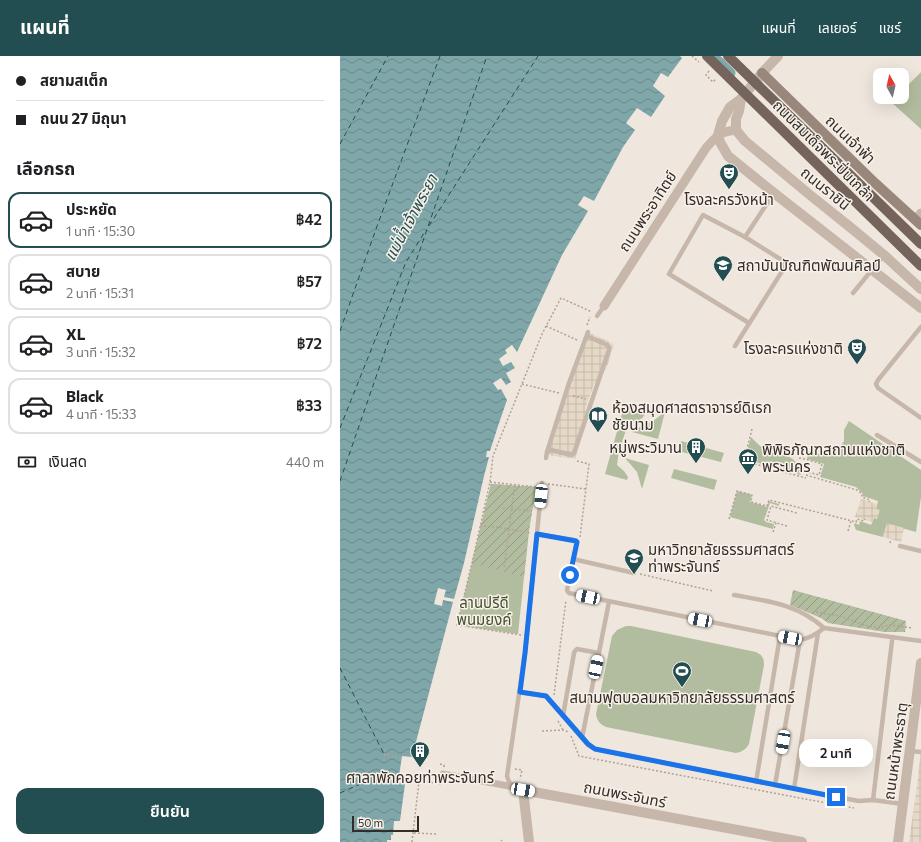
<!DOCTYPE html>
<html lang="th">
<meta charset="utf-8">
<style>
body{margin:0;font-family:Commissioner,"Noto Sans Thai",sans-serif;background:#f2f2f2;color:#202124;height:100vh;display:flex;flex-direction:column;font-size:15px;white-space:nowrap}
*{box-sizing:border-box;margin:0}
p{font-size:13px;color:#757577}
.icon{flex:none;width:22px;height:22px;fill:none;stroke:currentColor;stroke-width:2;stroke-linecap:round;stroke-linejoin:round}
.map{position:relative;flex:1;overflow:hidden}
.drawer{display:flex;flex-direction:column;background:#fff;width:340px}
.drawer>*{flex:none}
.banner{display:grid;align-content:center;height:88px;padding:0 16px;background:#fff}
.needle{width:26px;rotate:352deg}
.buttons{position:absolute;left:533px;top:12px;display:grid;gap:8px}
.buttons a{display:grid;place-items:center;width:36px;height:36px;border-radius:8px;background:#fff;box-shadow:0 4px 16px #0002;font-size:20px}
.scale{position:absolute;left:12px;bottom:10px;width:67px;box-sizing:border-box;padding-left:4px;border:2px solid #342c29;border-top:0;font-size:11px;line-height:14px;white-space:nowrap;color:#342c29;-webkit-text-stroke:3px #f7f1e9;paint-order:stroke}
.end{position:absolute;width:18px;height:18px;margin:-9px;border:5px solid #1a73e8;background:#fff;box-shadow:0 0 0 2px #fff}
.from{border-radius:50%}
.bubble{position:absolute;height:28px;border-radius:12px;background:#fff;box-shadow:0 4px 16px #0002;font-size:13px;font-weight:600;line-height:28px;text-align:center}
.car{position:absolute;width:12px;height:24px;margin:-12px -6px;border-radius:5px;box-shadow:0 0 3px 1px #0007;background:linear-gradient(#fff 24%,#345 0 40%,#fff 0 76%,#345 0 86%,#fff 0)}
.banner b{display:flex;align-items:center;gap:14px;height:38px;font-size:15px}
.banner b+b{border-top:1px solid #e0e0e0}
.banner i{width:10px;height:10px;background:#202124}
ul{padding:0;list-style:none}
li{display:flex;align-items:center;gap:12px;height:56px;margin:0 8px 6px;padding:0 8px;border:2px solid #e0e0e0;border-radius:12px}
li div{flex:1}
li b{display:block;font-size:15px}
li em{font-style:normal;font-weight:600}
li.selected{border-color:#234e51}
li>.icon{width:36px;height:36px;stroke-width:1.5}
h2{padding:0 16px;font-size:18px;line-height:48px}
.pay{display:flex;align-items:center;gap:10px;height:44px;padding:0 16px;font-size:15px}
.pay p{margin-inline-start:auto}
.cta{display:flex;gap:8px;margin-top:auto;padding:8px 16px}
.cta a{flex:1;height:46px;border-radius:12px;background:#234e51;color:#fff;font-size:16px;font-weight:600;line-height:46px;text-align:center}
header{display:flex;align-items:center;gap:24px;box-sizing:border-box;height:56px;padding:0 20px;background:#234e51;color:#fff}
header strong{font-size:19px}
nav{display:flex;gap:22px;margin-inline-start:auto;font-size:14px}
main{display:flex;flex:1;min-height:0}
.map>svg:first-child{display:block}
.green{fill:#b2bd9f}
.garden{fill:url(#garden-furrows)}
.plaza{fill:url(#plaza-grid)}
.water{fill:url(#water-waves)}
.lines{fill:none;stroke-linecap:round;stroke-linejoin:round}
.canal{stroke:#7fa7a9;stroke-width:9}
.ferry{stroke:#234e51;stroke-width:1;stroke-dasharray:5 4;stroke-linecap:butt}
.path{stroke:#b1a195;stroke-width:1.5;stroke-dasharray:2 2;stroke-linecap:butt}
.service{stroke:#c6b7aa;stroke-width:4.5}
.pedestrian{stroke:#c6b7aa;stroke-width:7}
.minor{stroke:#c6b7aa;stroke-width:9}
.tertiary{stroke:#c6b7aa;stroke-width:10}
.secondary{stroke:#99877c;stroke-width:10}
.primary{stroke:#74645c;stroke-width:10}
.route{stroke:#1a73e8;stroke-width:5}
.labels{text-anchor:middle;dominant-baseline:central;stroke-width:3;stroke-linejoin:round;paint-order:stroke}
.street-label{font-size:15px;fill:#342c29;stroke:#f7f1e9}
.poi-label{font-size:15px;fill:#342c29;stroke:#f7f1e9;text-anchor:start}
.park-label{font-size:15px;fill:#44502f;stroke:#f7f1e9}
.water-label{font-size:16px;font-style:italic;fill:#234e51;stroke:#f7f1e9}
</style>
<header>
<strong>แผนที่</strong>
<nav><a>แผนที่</a><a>เลเยอร์</a><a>แชร์</a></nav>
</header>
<main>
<section class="drawer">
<div class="banner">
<b><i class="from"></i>สยามสเต็ก</b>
<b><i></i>ถนน 27 มิถุนา</b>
</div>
<h2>เลือกรถ</h2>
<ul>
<li class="selected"><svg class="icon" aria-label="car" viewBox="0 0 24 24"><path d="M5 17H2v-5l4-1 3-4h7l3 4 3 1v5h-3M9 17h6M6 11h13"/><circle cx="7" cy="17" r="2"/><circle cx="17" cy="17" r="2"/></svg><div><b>ประหยัด</b><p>1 นาที · 15:30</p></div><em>฿42</em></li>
<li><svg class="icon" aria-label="car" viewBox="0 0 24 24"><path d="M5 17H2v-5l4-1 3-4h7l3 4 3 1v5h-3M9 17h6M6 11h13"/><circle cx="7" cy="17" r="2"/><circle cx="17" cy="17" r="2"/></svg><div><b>สบาย</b><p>2 นาที · 15:31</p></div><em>฿57</em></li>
<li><svg class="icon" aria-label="car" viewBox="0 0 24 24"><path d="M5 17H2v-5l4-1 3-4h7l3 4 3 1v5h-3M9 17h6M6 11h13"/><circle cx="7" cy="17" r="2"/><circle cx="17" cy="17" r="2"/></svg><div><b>XL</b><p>3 นาที · 15:32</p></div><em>฿72</em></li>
<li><svg class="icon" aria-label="car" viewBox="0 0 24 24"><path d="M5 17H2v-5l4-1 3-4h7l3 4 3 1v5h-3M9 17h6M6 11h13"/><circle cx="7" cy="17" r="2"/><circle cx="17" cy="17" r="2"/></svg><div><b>Black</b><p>4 นาที · 15:33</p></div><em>฿33</em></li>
</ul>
<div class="pay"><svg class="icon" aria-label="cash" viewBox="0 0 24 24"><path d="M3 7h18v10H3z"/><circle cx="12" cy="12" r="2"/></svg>เงินสด<p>440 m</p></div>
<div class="cta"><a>ยืนยัน</a></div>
</section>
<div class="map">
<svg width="581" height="786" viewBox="0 0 581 786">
<defs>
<pattern id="garden-furrows" width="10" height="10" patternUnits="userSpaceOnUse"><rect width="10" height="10" fill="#b2bd9f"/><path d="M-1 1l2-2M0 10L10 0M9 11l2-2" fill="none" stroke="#929a82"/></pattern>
<pattern id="plaza-grid" width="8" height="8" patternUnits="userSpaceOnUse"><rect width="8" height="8" fill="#e5d8c6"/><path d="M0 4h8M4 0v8" fill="none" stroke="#c5baaa"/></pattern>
<pattern id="water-waves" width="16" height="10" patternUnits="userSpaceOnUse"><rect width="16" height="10" fill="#7fa7a9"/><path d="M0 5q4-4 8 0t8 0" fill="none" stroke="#69888a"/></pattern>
</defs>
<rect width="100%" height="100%" fill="#efe7dd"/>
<g class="green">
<polygon points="581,16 581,73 551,46 555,41 562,41 562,35"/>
<path d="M285 347 306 354C304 364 298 366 289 365L279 395 277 409 284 415 288 421 287 424 265 418Z"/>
<polygon points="325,356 318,383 292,376 298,372 313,365"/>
<polygon points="509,365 581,414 581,441 576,476 547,468 543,481 516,474 514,469 515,467 519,469 520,465 531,469 534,462 538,445 523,440 523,438 516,431 480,421 484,408 467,403 469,395 487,400 493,397 500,391 504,385 504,374"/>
<path d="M411 381C415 385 420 391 425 393 441 402 457 395 461 419L405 403Z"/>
<polygon points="341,385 384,397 381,406 338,395"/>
<polygon points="285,402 309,409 302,433 297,416"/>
<polygon points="334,413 377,424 374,434 331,422"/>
<polygon points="151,428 196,431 189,474 178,578 117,569"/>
<polygon points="397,435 412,439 410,446 427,451 429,445 439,448 439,450 430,447 424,464 426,466 434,468 433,473 390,461"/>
<path d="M286 570H291L416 596C422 599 424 602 424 609L409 688C406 693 402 696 396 697L266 671C260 668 257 665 256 658L272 580 277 574Z"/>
</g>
<g class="garden">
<polygon points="151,428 196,431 189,474 184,521 132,507"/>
<polygon points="453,534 566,565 565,576 545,576 488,567 481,562 450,549"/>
</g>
<g class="plaza">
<polygon points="248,276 274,288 266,314 264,315 259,329 254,328 245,354 250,356 235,403 207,399"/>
<polygon points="521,443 537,448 536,453 540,454 537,463 534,462 532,466 515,461"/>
<polygon points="547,467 564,472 561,486 543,481"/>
<polygon points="581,694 581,786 569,786 578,721"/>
</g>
<polygon class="water" points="0,0 340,0 342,2 328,21 321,17 313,30 325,40 311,61 297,52 286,67 295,74 283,91 254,145 244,140 238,149 248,155 222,199 177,296 172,289 165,294 167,297 159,303 163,310 171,306 175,312 166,317 171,326 166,329 161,322 153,327 158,334 161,333 167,344 158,370 150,395 147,395 146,401 149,401 144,420 124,507 114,543 104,541 106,534 98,532 94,548 102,550 103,544 113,546 72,701 62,700 58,727 65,728 60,765 54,765 53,779 51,779 51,784 47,784 47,786 0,786"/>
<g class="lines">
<polyline class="canal" points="374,0 391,17"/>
<g class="ferry">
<polyline points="0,88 48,0"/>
<polyline points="89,170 198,0"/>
<polyline points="0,275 36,173 100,0"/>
<polyline points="0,372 66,206 86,174"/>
<polyline points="0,425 147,0"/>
<polyline points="0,612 44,698"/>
<polyline points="0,737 41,719"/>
</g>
<g class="path">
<polyline points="352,0 359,6"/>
<polyline points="369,15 366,19 373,26 376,23"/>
<polyline points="247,269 250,261"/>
<polyline points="206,270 237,284"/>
<polyline points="182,328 219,337"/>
<polyline points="233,340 246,343"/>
<polyline points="412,373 404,405 466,422"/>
<polyline points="459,402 465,403 482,408 479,419 467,416"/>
<polyline points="237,405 249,408 240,481"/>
<polyline points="466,419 517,434 522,438 522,441 530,444 529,446"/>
<polyline points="150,426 196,431"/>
<polyline points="208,428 246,433"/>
<polyline points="163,452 192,455"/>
<polyline points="389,463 397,435 412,439 411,446 427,450 429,444 516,466 517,463 524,465 525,463"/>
<polyline points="140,470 157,471 191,477"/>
<polyline points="447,470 427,464 431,450 457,457"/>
<polyline points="508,475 511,465"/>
<polyline points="433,476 436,467"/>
<polyline points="550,487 551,483"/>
<polyline points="164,511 175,429"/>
<polyline points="300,518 373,535"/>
<polyline points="476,556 500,560 524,569 540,572 549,569 573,572"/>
<polyline points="181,579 117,569 132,507 150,426 153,400 202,278 221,242 252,256"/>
<polyline points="214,639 226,544"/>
<polyline points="218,665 223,674"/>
<polyline points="202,675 224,674 228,676"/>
<polyline points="231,680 239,700 465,743 514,752"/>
<polyline points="44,698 61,702"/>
<polyline points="44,704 45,693"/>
<polyline points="100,708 104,709 104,711"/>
<polyline points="175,713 182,714 180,723"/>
<polyline points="41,719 59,721"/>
<polyline points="41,723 42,714"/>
<polyline points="75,724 101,728 102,726"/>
<polyline points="74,777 98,778"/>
<polyline points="161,784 162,785"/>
<polyline points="72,786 79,725"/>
</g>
<g class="service">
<polyline points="405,181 363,159 329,218 409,267"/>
<polyline points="513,237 544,199"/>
<polyline points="257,260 264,250"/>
<polyline points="581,271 538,324 536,328 538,332 581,362"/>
<polyline points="395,290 446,209 445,206 405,181 434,137"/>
<polyline points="537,379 581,406"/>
<polyline points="207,396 211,394 232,399 234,397 269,294 269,291 267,289 247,280"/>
<polyline points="206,402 207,396 229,327 248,276"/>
<path d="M197 478 234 484 237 486 227 534 228 536 229 537 460 584C470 582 477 578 484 572L581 585"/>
<polyline points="560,490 581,495"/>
<polyline points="233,503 294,517"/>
<path d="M394 539C427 545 458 548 484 572"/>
<polyline points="179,636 206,640 248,689 255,693 508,743 519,745 533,744 563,748"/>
<polyline points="223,660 234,597 235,595 237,593 259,597"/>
<polyline points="242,682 269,546"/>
<polyline points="570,695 581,696"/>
<polyline points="416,726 440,580"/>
<polyline points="435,729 460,584"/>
<polyline points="174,730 169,726 167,720 185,597 202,427"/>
<polyline points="454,733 478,577"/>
<polyline points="533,744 552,585"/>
</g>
<polyline class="pedestrian" points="103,718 174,731"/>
<g class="minor">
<polyline points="575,164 581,157"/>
<path d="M264 250 366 92C378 79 379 76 396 74"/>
<polyline points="174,731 183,734"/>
</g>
<g class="tertiary">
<polyline points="438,0 422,17 401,43 390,51 382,65 378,79 380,86 388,100 434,137 581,252"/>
<polyline points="401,43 399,55 396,63 396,74 405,85 470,139 510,171 544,199 581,233"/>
<polyline points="189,786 183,734 462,786"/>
<polyline points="558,786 581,607"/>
</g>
<polyline class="secondary" points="422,17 535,127 581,169"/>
<g class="primary">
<polyline points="367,0 581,210"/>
<polyline points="388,0 581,188"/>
</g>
</g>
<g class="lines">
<polyline class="route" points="230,519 237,486 236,485 197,478 185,597 180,636 206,640 248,688 255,693 496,741"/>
</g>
<defs>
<symbol id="theatre-pin" viewBox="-11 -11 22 30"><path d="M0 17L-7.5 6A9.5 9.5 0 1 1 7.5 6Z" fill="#234e51" stroke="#f7f1e9"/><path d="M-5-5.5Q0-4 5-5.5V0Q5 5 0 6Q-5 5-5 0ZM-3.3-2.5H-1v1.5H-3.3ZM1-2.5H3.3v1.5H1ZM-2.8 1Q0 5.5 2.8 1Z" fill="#fff"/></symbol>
<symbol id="university-pin" viewBox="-11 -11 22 30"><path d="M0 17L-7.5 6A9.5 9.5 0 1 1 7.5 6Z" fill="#234e51" stroke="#f7f1e9"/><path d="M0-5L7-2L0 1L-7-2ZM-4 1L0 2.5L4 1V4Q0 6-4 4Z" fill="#fff"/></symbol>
<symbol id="library-pin" viewBox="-11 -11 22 30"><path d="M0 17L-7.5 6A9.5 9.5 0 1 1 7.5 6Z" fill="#234e51" stroke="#f7f1e9"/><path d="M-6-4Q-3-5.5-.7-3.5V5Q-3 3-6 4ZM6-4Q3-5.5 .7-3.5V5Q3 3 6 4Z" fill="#fff"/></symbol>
<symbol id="building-pin" viewBox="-11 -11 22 30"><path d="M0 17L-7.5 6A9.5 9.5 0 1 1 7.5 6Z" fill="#234e51" stroke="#f7f1e9"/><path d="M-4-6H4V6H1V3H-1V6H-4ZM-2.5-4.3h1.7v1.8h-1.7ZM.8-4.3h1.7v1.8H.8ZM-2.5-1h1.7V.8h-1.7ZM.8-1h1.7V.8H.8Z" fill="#fff"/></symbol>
<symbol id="museum-pin" viewBox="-11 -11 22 30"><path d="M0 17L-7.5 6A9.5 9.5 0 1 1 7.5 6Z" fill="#234e51" stroke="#f7f1e9"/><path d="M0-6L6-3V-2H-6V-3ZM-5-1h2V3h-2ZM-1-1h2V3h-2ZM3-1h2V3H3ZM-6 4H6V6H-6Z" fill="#fff"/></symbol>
<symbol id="stadium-pin" viewBox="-11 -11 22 30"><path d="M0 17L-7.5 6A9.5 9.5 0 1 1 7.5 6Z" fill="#234e51" stroke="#f7f1e9"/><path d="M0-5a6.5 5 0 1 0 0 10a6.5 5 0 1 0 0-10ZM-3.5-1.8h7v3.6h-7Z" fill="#fff"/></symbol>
</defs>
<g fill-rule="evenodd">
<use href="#theatre-pin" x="378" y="106" width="22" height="30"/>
<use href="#university-pin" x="372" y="198" width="22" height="30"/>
<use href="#theatre-pin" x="506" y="281" width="22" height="30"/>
<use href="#library-pin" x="247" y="349" width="22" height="30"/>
<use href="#building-pin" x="345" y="380" width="22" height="30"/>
<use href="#museum-pin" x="397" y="391" width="22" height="30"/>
<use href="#university-pin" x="283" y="491" width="22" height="30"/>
<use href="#stadium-pin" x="331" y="604" width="22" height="30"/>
<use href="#building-pin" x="69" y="684" width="22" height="30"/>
</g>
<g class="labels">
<g class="street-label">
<text transform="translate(511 83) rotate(44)">ถนนเจ้าฟ้า</text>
<text transform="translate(484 94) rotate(45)">ถนนสมเด็จพระปิ่นเกล้า</text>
<text transform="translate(486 132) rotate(39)">ถนนราชินี</text>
<text transform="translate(307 155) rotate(-57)">ถนนพระอาทิตย์</text>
<text transform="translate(555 695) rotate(-82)">ถนนหน้าพระธาตุ</text>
<text transform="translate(285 738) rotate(11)">ถนนพระจันทร์</text>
</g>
<g class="poi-label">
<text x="389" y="143" text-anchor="middle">โรงละครวังหน้า</text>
<text x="397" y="209">สถาบันบัณฑิตพัฒนศิลป์</text>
<text x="503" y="292" text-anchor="end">โรงละครแห่งชาติ</text>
<text x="272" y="351">ห้องสมุดศาสตราจารย์ดิเรก<tspan x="272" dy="17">ชัยนาม</tspan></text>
<text x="342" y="391" text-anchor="end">หมู่พระวิมาน</text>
<text x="422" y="393">พิพิธภัณฑสถานแห่งชาติ<tspan x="422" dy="17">พระนคร</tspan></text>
<text x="308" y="493">มหาวิทยาลัยธรรมศาสตร์<tspan x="308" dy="17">ท่าพระจันทร์</tspan></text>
<text x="342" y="641" text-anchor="middle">สนามฟุตบอลมหาวิทยาลัยธรรมศาสตร์</text>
<text x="80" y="721" text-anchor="middle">ศาลาพักคอยท่าพระจันทร์</text>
</g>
<g class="park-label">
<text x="144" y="546">ลานปรีดี<tspan x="144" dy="17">พนมยงค์</tspan></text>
</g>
<g class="water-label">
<text transform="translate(70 161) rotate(-62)">แม่น้ำเจ้าพระยา</text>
</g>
</g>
</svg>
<div class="buttons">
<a><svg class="needle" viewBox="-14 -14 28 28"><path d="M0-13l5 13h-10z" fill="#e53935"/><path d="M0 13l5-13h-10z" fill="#757577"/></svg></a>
</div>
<div class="scale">50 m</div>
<i class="end from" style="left:230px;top:519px"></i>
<i class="end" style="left:496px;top:741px"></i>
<div class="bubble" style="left:459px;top:683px;width:74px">2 นาที</div>
<i class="car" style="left:201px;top:440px;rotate:186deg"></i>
<i class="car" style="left:248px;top:541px;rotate:282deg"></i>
<i class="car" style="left:360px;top:564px;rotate:281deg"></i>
<i class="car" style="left:450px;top:582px;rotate:281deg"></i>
<i class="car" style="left:256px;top:611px;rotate:12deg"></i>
<i class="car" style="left:443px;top:686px;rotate:190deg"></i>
<i class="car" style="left:183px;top:734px;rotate:100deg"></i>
</div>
</main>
